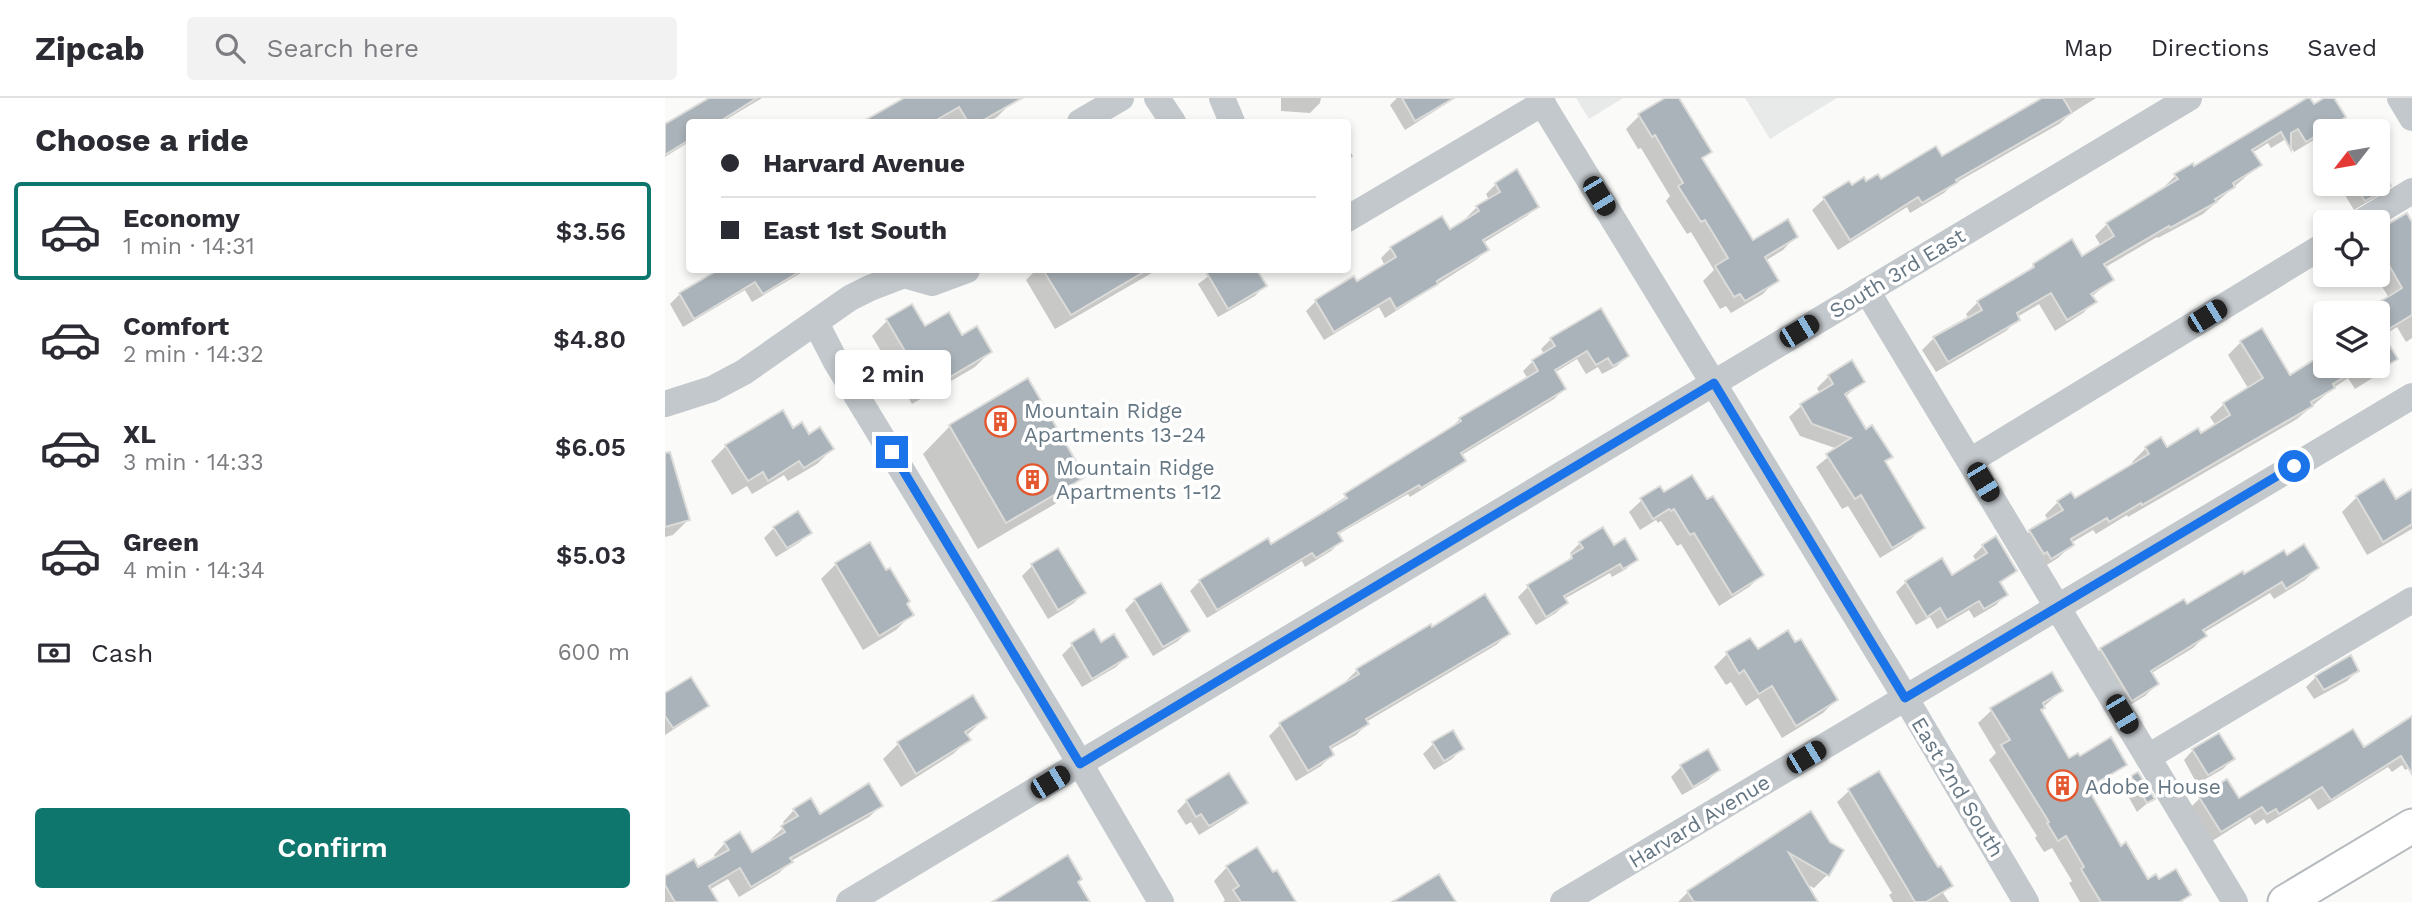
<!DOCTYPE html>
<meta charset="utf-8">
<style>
body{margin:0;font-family:"Work Sans",sans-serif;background:#f2f2f3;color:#2b2b33;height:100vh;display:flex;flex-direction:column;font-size:26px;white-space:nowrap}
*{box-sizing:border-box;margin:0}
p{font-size:23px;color:#7c7c81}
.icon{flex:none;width:38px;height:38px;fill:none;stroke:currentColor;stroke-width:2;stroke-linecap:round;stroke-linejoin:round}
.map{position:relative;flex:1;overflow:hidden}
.panel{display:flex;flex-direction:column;background:#fff;width:665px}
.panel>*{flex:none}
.hud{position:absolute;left:21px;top:21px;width:665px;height:154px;border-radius:7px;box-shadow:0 4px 10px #0003;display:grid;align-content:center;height:154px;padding:0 35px;background:#fff}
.needle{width:46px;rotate:239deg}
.controls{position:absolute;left:1648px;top:21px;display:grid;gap:14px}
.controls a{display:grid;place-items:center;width:77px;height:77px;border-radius:7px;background:#fff;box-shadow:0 4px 10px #0003;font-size:35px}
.end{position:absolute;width:32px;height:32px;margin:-16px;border:9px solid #1a73e8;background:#fff;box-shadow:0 0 0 4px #fff}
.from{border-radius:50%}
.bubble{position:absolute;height:49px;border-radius:7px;background:#fff;box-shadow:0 4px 10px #0003;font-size:23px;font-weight:600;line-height:49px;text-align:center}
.car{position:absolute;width:21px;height:42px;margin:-21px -10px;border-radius:9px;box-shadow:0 0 5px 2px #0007;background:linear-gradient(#222 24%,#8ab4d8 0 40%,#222 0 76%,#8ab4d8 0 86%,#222 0)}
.hud b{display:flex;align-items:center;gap:24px;height:66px;font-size:26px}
.hud b+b{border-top:2px solid #e1e1e2}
.hud i{width:18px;height:18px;background:#2b2b33}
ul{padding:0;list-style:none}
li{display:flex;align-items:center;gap:21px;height:98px;margin:0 14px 10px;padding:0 21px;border:4px solid transparent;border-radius:7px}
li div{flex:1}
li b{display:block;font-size:26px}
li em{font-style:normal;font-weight:600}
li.on{border-color:#0f766e}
li>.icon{width:63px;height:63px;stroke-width:1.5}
h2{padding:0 35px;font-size:32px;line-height:84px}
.pay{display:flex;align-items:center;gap:18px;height:77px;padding:0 35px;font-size:26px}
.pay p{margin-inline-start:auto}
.button{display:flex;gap:14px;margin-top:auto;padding:14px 35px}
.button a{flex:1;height:80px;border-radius:7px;background:#0f766e;color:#fff;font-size:28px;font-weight:600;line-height:80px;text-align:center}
header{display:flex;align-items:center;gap:42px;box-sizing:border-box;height:98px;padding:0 35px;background:#fff;border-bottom:2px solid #e1e1e2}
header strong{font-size:33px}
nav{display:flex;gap:38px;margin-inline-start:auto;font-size:24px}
.search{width:490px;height:63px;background:#f2f2f3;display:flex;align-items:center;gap:18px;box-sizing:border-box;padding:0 24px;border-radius:7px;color:#7c7c81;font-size:26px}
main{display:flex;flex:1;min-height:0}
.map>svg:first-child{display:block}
.built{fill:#e8e9e9}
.shadow{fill:#0003}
.building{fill:#aab3b9;stroke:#dcdcda;stroke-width:2}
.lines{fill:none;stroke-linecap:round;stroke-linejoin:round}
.major-casing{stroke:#b5babe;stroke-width:37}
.minor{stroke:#c3c8cc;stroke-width:26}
.major{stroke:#fff;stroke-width:33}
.route{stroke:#1a73e8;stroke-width:9}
.labels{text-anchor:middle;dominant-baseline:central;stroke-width:7;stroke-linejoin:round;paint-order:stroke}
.street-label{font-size:21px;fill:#657683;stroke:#fff}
.poi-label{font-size:21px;fill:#657683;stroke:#fff;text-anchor:start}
</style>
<header>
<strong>Zipcab</strong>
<div class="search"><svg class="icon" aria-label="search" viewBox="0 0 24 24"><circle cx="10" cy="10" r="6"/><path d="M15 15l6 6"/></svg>Search here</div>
<nav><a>Map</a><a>Directions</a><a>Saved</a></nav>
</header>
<main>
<section class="panel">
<h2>Choose a ride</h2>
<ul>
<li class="on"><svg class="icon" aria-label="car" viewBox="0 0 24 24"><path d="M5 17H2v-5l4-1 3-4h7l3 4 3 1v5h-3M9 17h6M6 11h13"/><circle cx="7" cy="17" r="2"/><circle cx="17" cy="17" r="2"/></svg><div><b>Economy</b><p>1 min · 14:31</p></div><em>$3.56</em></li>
<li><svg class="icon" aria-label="car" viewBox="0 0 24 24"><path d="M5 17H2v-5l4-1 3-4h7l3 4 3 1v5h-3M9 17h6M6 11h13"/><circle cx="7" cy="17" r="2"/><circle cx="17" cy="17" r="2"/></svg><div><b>Comfort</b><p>2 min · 14:32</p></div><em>$4.80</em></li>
<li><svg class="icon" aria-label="car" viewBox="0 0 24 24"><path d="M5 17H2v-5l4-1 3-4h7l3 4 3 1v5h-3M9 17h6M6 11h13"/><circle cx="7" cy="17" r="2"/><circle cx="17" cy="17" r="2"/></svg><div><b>XL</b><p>3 min · 14:33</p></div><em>$6.05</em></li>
<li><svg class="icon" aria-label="car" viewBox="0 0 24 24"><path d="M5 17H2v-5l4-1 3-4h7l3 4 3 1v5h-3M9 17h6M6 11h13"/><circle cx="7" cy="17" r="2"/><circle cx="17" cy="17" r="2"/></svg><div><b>Green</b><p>4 min · 14:34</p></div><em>$5.03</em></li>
</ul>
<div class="pay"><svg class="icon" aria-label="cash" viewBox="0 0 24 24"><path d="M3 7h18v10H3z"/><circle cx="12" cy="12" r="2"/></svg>Cash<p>600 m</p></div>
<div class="button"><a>Confirm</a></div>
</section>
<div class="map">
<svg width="1747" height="804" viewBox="0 0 1747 804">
<rect width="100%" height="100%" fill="#fafaf8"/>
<g class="built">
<polygon points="911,0 958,0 924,21"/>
<polygon points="1080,0 1172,0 1105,41"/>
</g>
<g class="shadow">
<polygon points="47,0 97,0 57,24 24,24 24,44 0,59 0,29"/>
<polygon points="242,0 345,0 347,4 332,19 323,24 201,24"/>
<polygon points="616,0 656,0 655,5 645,15 616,13"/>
<polygon points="732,0 790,0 740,32 725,7"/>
<polygon points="1004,0 1012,0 1045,54 1036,62 1088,145 1131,138 1118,152 1100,163 1111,182 1098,196 1066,215 1061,208 1055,211 1038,183 1049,172 1026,134 1022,136 1001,103 1005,98 976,50 973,51 961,31 974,18"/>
<polygon points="1379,0 1431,0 1404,17 1394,26 1287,87 1279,95 1245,115 1242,109 1173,152 1147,112 1159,101 1183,85 1187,90 1215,83 1277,61"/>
<polygon points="1662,0 1667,0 1679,19 1667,31 1629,54 1621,41 1606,50 1603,45 1587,55 1594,67 1538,116 1493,140 1492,139 1439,170 1447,182 1426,199 1429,204 1418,215 1390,233 1374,206 1352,219 1353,221 1341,233 1271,274 1257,252 1269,240 1304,221 1301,216 1313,204 1359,177 1369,167 1416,160 1436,148 1430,138 1442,126 1500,91 1499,89 1511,77"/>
<polygon points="682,48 688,58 682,64"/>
<polygon points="1661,75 1661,86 1724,87 1714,97 1689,112 1675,89 1662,97 1653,83"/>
<polygon points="831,86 872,108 862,118 818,145 822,151 812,161 720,220 714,209 659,242 641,213 651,203 691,185 720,168 716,160 726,150 776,120 784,133 804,121 802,119 812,109 824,102 821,96"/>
<polygon points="1747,128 1747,240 1741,244 1732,229 1724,234 1711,213 1724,200 1710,177 1713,177 1713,134"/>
<polygon points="79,172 141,172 87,204 80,192 18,229 5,206 15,196 54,173 60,183"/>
<polygon points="371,172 492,172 390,231 361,182"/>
<polygon points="552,172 590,172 599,188 590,198 553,219 533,186"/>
<polygon points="222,223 297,239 325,254 310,269 247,306 207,238"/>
<polygon points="886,241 962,258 952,268 937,276 933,269 921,276 912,261 889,275 899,291 889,301 795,358 798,362 788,372 745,399 743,396 672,437 676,443 666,453 640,469 637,463 542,520 525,493 535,483 605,448 785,331 795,321 863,281 858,273 868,263 879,256 876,251"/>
<polygon points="1576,244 1625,279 1661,264 1661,268 1713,268 1731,261 1717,274 1690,291 1683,280 1667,291 1632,321 1463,419 1462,417 1431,436 1428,432 1406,445 1407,447 1393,460 1372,473 1352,446 1365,433 1383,422 1380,417 1393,404 1409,402 1470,367 1467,364 1481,350 1495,342 1501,351 1535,337 1551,328 1545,319 1559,306 1583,290 1563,257"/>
<polygon points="1164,278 1198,283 1180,299 1200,333 1225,358 1219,365 1258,429 1246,441 1215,460 1183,408 1177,411 1151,369 1173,351 1135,338 1124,319 1136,308 1155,296 1152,290"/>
<polygon points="285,328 418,378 390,406 313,451 258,356"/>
<polygon points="128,332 167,351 152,366 123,383 119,377 87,396 82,388 67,397 46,363 61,348"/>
<polygon points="1718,383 1730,404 1747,394 1747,431 1702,457 1677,414 1692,399"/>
<polygon points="0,384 23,422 8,437 0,439"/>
<polygon points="977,402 1041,404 1097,476 1084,489 1054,508 1016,446 1012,448 996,423 993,425 991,422 975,432 964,414"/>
<polygon points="109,430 145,434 135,444 111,459 99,440"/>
<polygon points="915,445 948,449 971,461 961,471 947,479 945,475 899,501 901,505 891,515 871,527 853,499 863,489 898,467 907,458 905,455"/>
<polygon points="1318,448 1350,473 1334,486 1340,497 1331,507 1309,520 1304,512 1272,531 1265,519 1251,527 1231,494 1241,484 1286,479 1312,464 1308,458"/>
<polygon points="393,452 418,495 409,505 383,521 357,478 367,468"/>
<polygon points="1621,460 1652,470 1640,482 1609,501 1605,495 1538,535 1540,538 1528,550 1485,576 1492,586 1480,598 1455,613 1424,563 1436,551 1579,479"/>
<polygon points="171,466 240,506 246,517 231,532 198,552 156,481"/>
<polygon points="470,502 523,533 513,543 488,558 460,512"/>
<polygon points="767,531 843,536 831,547 701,624 702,626 691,637 664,652 667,657 656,668 631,683 604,638 615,627 682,586 681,583 692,572"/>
<polygon points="428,534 436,546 461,559 451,569 417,589 397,557 407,547"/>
<polygon points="1092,554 1171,602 1158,615 1117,640 1093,600 1081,608 1066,584 1061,587 1049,569 1062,556"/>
<polygon points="1692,573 1682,583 1649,601 1641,589 1651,579"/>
<polygon points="1396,593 1374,613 1404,662 1414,661 1460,666 1424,696 1455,750 1482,784 1494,784 1524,796 1517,804 1415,804 1404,785 1407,783 1387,750 1379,754 1370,740 1372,738 1324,662 1331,655 1313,625 1327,612"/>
<polygon points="0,597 41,608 31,617 0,637"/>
<polygon points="308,600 320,620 301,638 303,642 288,656 236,689 218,661 233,646"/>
<polygon points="1747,620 1747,668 1740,672 1737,667 1727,674 1723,669 1653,712 1645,700 1602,726 1599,721 1590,727 1585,719 1544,745 1523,712 1535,700 1573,702 1698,652"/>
<polygon points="768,646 797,651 787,661 769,672 758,656"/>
<polygon points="1528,652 1568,661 1558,671 1532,686 1519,662"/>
<polygon points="1016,669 1053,672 1043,682 1017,697 1006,679"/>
<polygon points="1214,675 1272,772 1286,788 1278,795 1284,804 1228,804 1224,797 1227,795 1172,704 1184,693"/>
<polygon points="1467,679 1487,701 1472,714 1458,689"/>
<polygon points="522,703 581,704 571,714 534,737 526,724 521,727 512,713"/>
<polygon points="216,708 204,719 126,763 114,775 74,799 63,781 44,792 51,804 0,804 0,780 33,772 51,761 49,757 60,745 86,757 108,744 106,741 120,728 118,724 129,712 155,718"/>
<polygon points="1146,716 1164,746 1176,753 1162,777 1149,790 1139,785 1151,804 1013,804 1023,794"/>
<polygon points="562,769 628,804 558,804 560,802 549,783"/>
</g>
<g class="building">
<polygon points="44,0 92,0 54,24 24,24 24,42 0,57 0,26"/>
<polygon points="239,0 357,0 315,24 303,24 294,9 268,24 197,24"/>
<polygon points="737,0 789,0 750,23"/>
<polygon points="1000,0 1014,0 1047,54 1037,60 1088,142 1123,121 1133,139 1100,159 1114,183 1080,203 1075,196 1069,199 1050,168 1063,160 1040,122 1036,124 1013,88 1018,85 990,37 987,39 973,16"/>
<polygon points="1377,0 1398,0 1407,15 1291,82 1293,84 1257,105 1253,99 1185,142 1158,99 1184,83 1187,87 1199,79 1201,83 1213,76 1216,81 1271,48 1277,58"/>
<polygon points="1642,0 1645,0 1649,6 1659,0 1669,0 1681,19 1641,44 1633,31 1626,35 1626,52 1616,34 1587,52 1597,67 1568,85 1570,89 1550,101 1552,104 1505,130 1504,128 1439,166 1449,182 1426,196 1432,204 1402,222 1386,195 1352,215 1355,222 1283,264 1268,239 1317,212 1312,203 1369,169 1368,166 1407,141 1417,158 1449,138 1441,125 1513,81 1509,76 1528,65 1529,68"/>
<polygon points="1713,66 1726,88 1700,103 1689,86 1713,86"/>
<polygon points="852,71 874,109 818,142 824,152 772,183 773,186 731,211 725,200 669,234 650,202 689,178 692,183 731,159 725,149 777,118 785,131 814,113 811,108 835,94 830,85"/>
<polygon points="1742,115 1747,124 1747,217 1717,235 1733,261 1713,273 1713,205 1737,190 1713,148 1713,132"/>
<polygon points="53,172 137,172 98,196 90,184 29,221 14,195"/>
<polygon points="378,172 482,172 406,217"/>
<polygon points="540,172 592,172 602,188 563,211"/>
<polygon points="247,206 260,228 284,214 297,237 312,228 327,254 263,292 221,221"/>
<polygon points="936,210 964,258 948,268 943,260 931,267 922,253 890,272 901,291 796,355 801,363 756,390 754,387 673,435 678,443 651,460 647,455 552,512 534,482 603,440 606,446 682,400 679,396 796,323 794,320 873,273 867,262 890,248 885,240"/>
<polygon points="1597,230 1625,277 1652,260 1657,268 1698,268 1668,286 1670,290 1646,304 1648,308 1477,407 1476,405 1444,424 1442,420 1406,441 1409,447 1386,461 1382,454 1379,456 1364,432 1398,412 1392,403 1406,394 1410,400 1484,356 1480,349 1496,339 1502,349 1533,330 1536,335 1565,317 1558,305 1598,280 1575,243"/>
<polygon points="1187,262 1200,284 1180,296 1201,331 1207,327 1228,359 1220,363 1260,430 1227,450 1196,397 1190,401 1161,356 1186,340 1147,326 1135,306 1168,286 1163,277"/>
<polygon points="363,280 420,379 341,425 284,327"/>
<polygon points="118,312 128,330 137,324 144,336 155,329 169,351 139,370 134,363 103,383 98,374 83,383 60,347"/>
<polygon points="5,354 25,422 0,429 0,355"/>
<polygon points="1027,377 1042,401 1048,398 1099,477 1067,497 1029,435 1025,437 1009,411 1006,413 1004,411 988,421 975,400 995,388 999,394"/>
<polygon points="1719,381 1731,401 1747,391 1747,426 1718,444 1691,398"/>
<polygon points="133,413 147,435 122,450 108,429"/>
<polygon points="938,429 949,447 960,440 973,462 958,471 955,466 899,498 903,505 881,519 862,487 907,460 906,457 918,450 914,444"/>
<polygon points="1331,438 1352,473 1335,484 1343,497 1319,511 1314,503 1282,522 1275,510 1262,519 1240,483 1277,460 1287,477 1322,455 1317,447"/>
<polygon points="205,444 221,472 225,470 245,503 242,506 249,517 214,538 170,465"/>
<polygon points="1639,446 1654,470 1621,491 1617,484 1538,532 1542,538 1486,573 1494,586 1467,603 1435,550 1519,501 1522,506 1578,473 1579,476 1619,452 1622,457"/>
<polygon points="393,450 421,495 393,512 366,466"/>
<polygon points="496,485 525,533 498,549 469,501"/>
<polygon points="820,496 845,536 701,621 704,626 665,649 669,657 643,673 614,625 694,576 691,571 766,526 767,529"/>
<polygon points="429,531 436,544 449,536 463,559 427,581 406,545"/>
<polygon points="1123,532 1130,544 1136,541 1173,602 1131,628 1107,588 1094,596 1079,572 1074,576 1061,554 1085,540 1093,551"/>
<polygon points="1686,557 1694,573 1659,592 1650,578"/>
<polygon points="1387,574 1398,593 1378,605 1380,610 1376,612 1404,660 1413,655 1415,658 1446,639 1462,667 1431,685 1434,689 1425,694 1456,748 1461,744 1483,781 1491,776 1494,781 1511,771 1526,797 1514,804 1436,804 1416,771 1419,769 1401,738 1393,743 1382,725 1384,724 1336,647 1345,642 1325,610"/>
<polygon points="26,579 44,608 8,630 0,618 0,595"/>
<polygon points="308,597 322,620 300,634 306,642 251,676 232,644"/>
<polygon points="1747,618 1747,676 1736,658 1666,702 1657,689 1614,716 1611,711 1602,716 1597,709 1556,734 1534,699 1562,681 1574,700 1688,631 1699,649"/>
<polygon points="788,632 799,651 779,663 767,644"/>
<polygon points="1554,635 1570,661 1543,677 1527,651"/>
<polygon points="1043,651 1055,672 1028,689 1015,667"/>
<polygon points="1214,673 1273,769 1276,768 1288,788 1261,804 1250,804 1183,691"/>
<polygon points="1473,674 1490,701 1482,705 1466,678"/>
<polygon points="564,675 583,705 544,728 536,716 531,719 521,702"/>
<polygon points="204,685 218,708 125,760 128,764 86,789 75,770 44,788 53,804 10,804 0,787 0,778 29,761 33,769 64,752 59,744 75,734 87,754 120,734 116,728 133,718 128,711 146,700 155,716"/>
<polygon points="1146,713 1165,744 1179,752 1164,778 1124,755 1153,804 1029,804 1022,793"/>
<polygon points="592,749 608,774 612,772 631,804 576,804 568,792 574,788 561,768"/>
<polygon points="403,757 417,781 413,784 425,804 327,804"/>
<polygon points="774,776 791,804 727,804"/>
</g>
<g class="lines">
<defs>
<polyline id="major" points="1620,804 1747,728"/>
</defs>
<use href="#major" class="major-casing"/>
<g class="minor">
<polyline points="492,0 508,24"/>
<polyline points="557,0 567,24"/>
<polyline points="874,0 1231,584 1361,804"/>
<polyline points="1735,0 1747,20"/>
<polyline points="415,24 456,0"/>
<polyline points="682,121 878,5"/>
<polyline points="1696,124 1747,93"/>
<polyline points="1202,193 1570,804"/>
<polyline points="151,225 171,264 403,645 496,804"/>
<polyline points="0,306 47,291 79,274 185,200 205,190 239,177 267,185 302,172"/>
<polyline points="1305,363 1661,146"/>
<polyline points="1483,659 1747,502"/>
<polyline points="184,804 1524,0"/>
<polyline points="898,804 1747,298"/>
</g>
<use href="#major" class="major"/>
</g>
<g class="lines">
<polyline class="route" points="227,354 415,666 1049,285 1240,600 1629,368"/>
</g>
<defs>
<symbol id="building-ring" viewBox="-11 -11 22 22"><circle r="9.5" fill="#fff" stroke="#e4572e" stroke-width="1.5"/><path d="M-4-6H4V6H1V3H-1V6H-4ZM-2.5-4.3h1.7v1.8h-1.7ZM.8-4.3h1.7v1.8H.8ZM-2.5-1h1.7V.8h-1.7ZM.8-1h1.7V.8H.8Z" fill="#e4572e"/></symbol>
</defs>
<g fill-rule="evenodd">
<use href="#building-ring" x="318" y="306" width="35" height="35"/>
<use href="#building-ring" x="350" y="364" width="35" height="35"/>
<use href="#building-ring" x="1380" y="670" width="35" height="35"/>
</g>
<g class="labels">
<g class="street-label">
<text transform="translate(1232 175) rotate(-31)">South 3rd East</text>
<text transform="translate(1293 689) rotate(59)">East 2nd South</text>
<text transform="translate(1034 723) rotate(-31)">Harvard Avenue</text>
</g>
<g class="poi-label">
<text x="359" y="312">Mountain Ridge<tspan x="359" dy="24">Apartments 13-24</tspan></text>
<text x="391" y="369">Mountain Ridge<tspan x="391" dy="24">Apartments 1-12</tspan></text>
<text x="1420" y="688">Adobe House</text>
</g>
</g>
</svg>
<div class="controls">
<a><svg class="needle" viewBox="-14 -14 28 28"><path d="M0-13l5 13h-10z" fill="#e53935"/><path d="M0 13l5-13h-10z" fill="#7c7c81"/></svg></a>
<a><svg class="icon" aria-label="locate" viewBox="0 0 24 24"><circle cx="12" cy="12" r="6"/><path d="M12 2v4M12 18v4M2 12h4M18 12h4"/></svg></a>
<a><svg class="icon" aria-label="layers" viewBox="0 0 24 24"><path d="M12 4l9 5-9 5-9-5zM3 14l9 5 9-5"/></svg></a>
</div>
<i class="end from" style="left:1629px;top:368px"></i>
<i class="end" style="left:227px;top:354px"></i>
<div class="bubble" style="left:170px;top:252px;width:116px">2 min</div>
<i class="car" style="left:934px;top:98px;rotate:149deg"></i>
<i class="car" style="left:1542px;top:218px;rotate:58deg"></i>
<i class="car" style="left:1134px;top:233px;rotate:59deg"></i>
<i class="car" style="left:1318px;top:384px;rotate:149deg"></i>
<i class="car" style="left:1457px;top:616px;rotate:149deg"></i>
<i class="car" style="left:1141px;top:659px;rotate:59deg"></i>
<i class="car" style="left:385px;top:684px;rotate:59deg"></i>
<div class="hud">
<b><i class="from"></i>Harvard Avenue</b>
<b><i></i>East 1st South</b>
</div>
</div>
</main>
